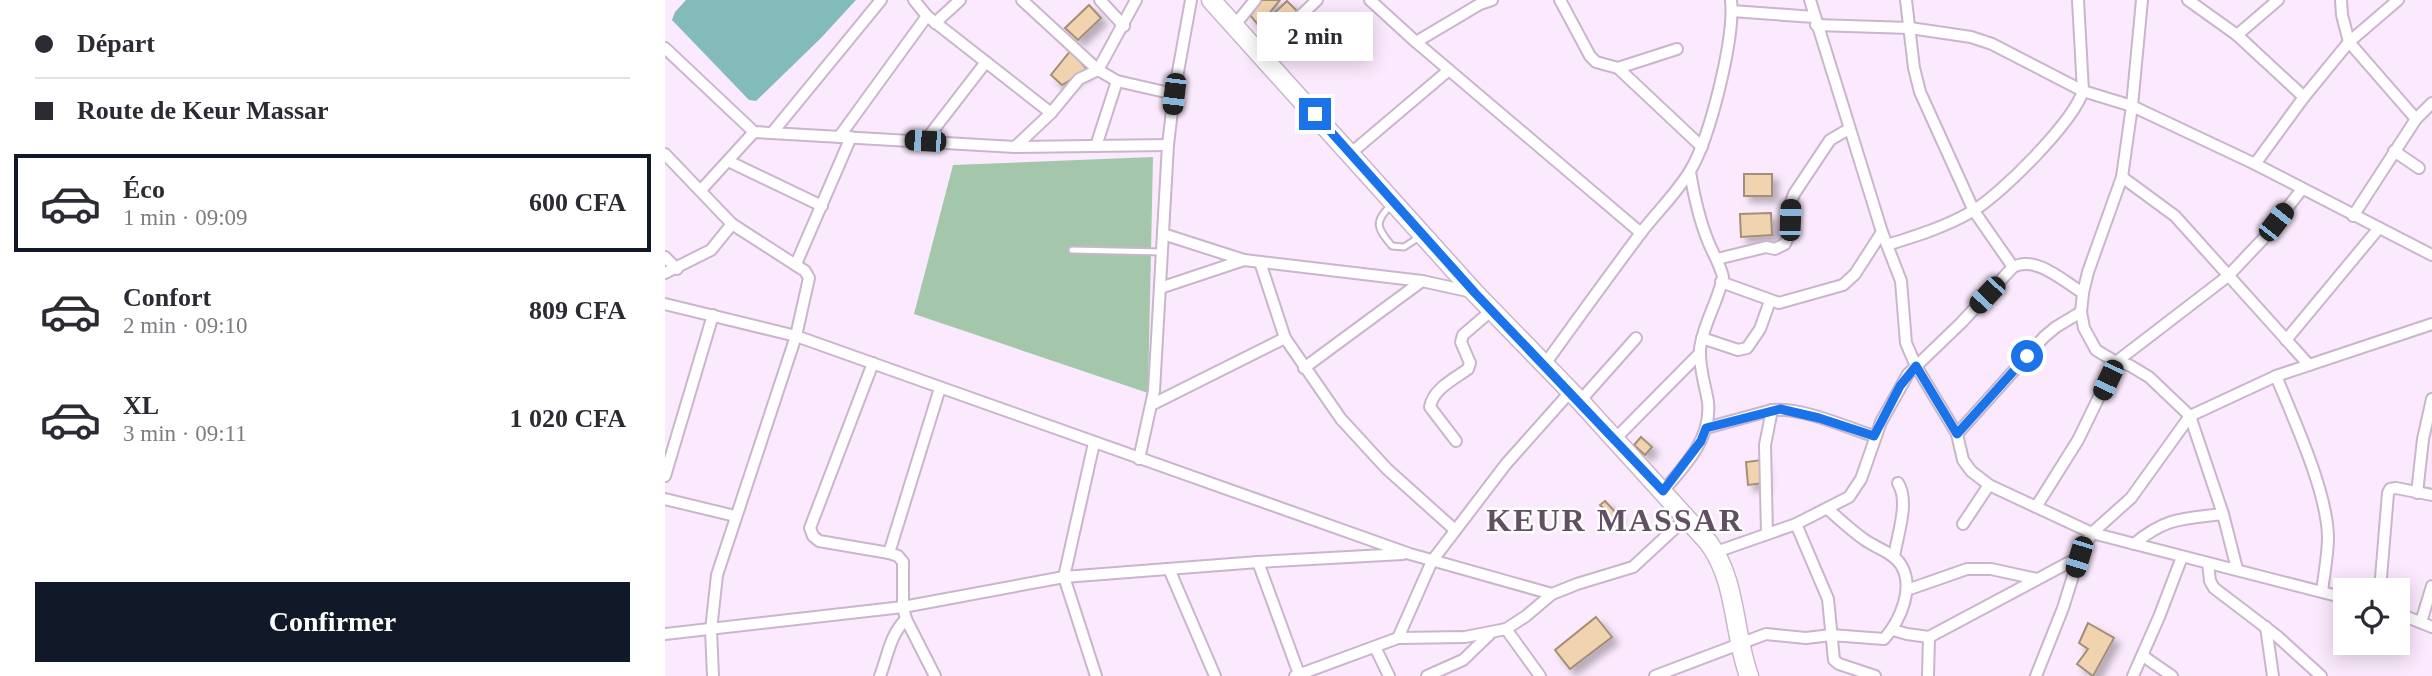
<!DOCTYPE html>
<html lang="fr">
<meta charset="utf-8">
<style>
body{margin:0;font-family:Georgia,serif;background:#f7f7f7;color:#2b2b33;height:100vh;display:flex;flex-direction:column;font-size:26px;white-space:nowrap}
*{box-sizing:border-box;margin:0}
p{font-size:23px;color:#7c7c81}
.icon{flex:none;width:38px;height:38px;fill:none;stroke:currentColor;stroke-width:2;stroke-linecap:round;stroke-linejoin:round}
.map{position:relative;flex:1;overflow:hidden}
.details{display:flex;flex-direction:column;background:#fff;width:665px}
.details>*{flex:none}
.hud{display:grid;align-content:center;height:154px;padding:0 35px;background:#fff}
.controls{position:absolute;left:1668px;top:578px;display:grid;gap:14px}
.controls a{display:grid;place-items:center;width:77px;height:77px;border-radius:0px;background:#fff;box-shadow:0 4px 18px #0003;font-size:35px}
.end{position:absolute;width:32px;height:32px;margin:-16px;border:9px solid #1a73e8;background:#fff;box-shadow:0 0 0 4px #fff}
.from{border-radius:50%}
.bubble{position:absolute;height:49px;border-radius:0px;background:#fff;box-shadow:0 4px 18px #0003;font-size:23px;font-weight:800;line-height:49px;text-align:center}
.car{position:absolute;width:21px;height:42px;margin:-21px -10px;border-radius:9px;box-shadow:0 0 5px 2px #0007;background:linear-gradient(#222 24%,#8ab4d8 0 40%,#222 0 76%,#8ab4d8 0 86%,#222 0)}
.hud b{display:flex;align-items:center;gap:24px;height:66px;font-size:26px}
.hud b+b{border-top:2px solid #e1e1e2}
.hud i{width:18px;height:18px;background:#2b2b33}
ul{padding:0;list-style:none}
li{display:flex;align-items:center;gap:21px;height:98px;margin:0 14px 10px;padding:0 21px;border:4px solid transparent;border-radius:0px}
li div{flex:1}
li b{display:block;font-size:26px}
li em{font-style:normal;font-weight:800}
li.selected{border-color:#111827}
li>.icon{width:63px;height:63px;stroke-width:1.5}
.cta{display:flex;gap:14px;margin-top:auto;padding:14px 35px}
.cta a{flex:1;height:80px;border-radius:0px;background:#111827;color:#fff;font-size:28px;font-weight:800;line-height:80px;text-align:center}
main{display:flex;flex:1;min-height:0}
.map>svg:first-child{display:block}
.green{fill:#a4c7ac}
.water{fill:#82bbba}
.building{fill:#f1d3af;stroke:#a18f78;stroke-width:2;filter:url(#shadow)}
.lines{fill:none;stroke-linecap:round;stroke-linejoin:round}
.lane-casing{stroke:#c9b5cc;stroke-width:9}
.street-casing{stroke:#c9b5cc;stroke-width:14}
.primary-casing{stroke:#c9b5cc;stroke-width:21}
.lane{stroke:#fff;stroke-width:5}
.street{stroke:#fff;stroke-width:10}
.primary{stroke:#fff;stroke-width:18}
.route{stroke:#1a73e8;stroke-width:9}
.labels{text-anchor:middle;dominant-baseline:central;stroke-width:5;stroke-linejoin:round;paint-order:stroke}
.district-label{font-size:32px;font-weight:bold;letter-spacing:2px;fill:#614f63;stroke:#fdfefd}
</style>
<main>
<section class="details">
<div class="hud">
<b><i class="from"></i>Départ</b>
<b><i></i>Route de Keur Massar</b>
</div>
<ul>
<li class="selected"><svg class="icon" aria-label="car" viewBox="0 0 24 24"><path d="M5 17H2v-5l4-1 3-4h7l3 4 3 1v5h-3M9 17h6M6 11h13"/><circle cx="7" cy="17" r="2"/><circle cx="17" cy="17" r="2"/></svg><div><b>Éco</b><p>1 min · 09:09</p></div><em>600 CFA</em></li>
<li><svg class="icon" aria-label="car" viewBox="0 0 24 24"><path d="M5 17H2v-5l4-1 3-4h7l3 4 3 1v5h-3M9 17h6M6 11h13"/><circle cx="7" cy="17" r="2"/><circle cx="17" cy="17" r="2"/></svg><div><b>Confort</b><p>2 min · 09:10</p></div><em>809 CFA</em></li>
<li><svg class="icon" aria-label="car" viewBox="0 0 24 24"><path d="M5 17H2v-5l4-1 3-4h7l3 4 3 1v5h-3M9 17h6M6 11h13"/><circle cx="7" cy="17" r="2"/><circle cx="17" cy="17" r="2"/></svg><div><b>XL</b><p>3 min · 09:11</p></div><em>1 020 CFA</em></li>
</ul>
<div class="cta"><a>Confirmer</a></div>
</section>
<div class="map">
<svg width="1767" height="676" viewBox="0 0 1767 676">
<defs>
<filter id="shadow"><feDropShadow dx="6" dy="6" stdDeviation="3.5" flood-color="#0004"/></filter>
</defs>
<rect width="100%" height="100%" fill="#fbeafd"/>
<polygon class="green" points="488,157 483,393 249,314 288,165"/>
<polygon class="water" points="21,0 191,0 156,38 91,101 84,100 7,20 10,12"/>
<g class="building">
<polygon points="596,0 615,0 594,26 584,14"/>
<polygon points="622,1 632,11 610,31 601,21"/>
<polygon points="424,5 436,18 413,40 400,28"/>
<polygon points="406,50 422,70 397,85 386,75"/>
<rect x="1079" y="174" width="28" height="22"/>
<polygon points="1106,213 1107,235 1076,237 1075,214"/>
<polygon points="976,437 987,447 980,455 969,445"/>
<polygon points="1097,460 1099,483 1083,485 1081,462"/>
<polygon points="940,501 953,515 944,524 935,513 939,509 935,505"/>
<polygon points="931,617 947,637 905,669 890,650"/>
<polygon points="1423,623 1449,638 1428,676 1412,664 1423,649 1414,643"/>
</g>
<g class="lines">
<defs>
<g id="lane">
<path d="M727 204C709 222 711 227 727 246L739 247 756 236"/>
<polyline points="407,250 497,252"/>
</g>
<g id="street">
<polyline points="249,0 262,16 386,113"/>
<polyline points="357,0 433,70 452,81 431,146"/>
<polyline points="435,0 459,26"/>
<polyline points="705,0 751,42 976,233"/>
<polyline points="895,0 925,56 931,62 953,68"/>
<polyline points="1145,0 1217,232 1236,281 1241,343 1251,366 1292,434 1298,460 1306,471 1324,485 1427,533 1680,598"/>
<polyline points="1241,0 1249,68 1255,92 1309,211 1348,267"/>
<polyline points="1477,0 1467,106 1457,177 1423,272 1418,293 1416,312 1419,328 1431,350 1451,362 1464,365 1484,377 1525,416 1558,514 1572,569"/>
<polyline points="1523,0 1572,35 1639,97"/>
<polyline points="1676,0 1677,15 1684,42 1751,119"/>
<polyline points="1067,11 1149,17"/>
<polyline points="270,23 295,0"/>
<polyline points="1151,25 1245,28 1306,37 1327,44 1418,91 1467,106 1590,164 1767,255"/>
<polyline points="569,26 590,0"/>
<polyline points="1572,35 1613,0"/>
<polyline points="751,42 815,4 827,0"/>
<polyline points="0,48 89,132 350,147 503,145"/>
<polyline points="1012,49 953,68 1037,147"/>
<polyline points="595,55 652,0"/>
<polyline points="452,81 509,94"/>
<polyline points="107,133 216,0"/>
<polyline points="174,137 262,16"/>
<polyline points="260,141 321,62"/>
<polyline points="350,147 386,113 414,79 433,70 471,0"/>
<polyline points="1729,151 1754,168"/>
<polyline points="686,153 784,70"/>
<polyline points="0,154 67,224 140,271 144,278 131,336 52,575 46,630 48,676"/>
<polyline points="63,161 157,206"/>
<polyline points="1590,164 1639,97 1684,42 1733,0"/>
<polyline points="1457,177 1510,216 1644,365"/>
<polyline points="36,190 89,132"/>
<polyline points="1688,216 1751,119 1767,103"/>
<polyline points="498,234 579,260 757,281 807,292"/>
<path d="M1222 245C1251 236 1280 227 1306 212 1336 195 1408 122 1418 91L1413 0"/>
<polyline points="0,257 12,269"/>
<polyline points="1052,259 1101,247 1110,249 1120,244 1124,235 1125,205 1129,194 1165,140 1184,129"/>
<polyline points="595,262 620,338 676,419 722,469 790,530"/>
<polyline points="131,264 186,137"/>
<polyline points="0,273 46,250 67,224"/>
<polyline points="1056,282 1114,303 1178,285 1190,274 1217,232"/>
<polyline points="495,288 579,260"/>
<polyline points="0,304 131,336 745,554 887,594 912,584 968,567 1022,517"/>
<polyline points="1037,338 1073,350 1082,348 1095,329 1105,301"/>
<polyline points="1621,340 1714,228"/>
<polyline points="208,363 145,528 148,536 154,541 224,553 233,556 238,562 238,607 241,619 270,676"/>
<path d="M880 364C911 321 943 277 975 234 991 213 1011 194 1025 171 1045 138 1070 38 1066 0"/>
<polyline points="639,368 757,281"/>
<path d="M1611 376C1629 420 1662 491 1663 537 1663 555 1659 574 1657 592"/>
<polyline points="915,401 971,338"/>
<polyline points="488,404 620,338"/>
<path d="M1041 428 1107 410C1141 408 1177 426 1209 436"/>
<polyline points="1292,434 1379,337 1391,327 1416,312"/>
<polyline points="950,439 1035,353"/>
<path d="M791 441 765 407C768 389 789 379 803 369L805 363 796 342 798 335 827 310"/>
<polyline points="429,443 399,577 431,676"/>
<polyline points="474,459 489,391 503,145 509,94 526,0"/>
<polyline points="0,476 48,315"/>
<path d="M998 491C1020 466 1047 438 1043 402 1040 384 1034 368 1035 349 1038 324 1053 302 1058 277 1055 264 1048 254 1043 241 1034 219 1029 196 1025 172"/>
<polyline points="1752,493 1758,439 1767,399"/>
<polyline points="0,499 70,516"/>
<polyline points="1371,507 1413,440 1451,362 1563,276 1598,239 1637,189"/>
<polyline points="1131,524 1163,599 1169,660 1174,664 1210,676"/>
<polyline points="1298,524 1324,485"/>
<polyline points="1102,534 1100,445 1107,410"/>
<path d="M1469 544C1501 517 1518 519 1558 514"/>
<path d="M1051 552 1131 524 1184 497 1196 479 1216 422 1243 374 1296 323 1348 267C1371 255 1398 281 1418 293"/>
<polyline points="224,553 275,388"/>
<path d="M1229 557C1232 536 1245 502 1233 483"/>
<polyline points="593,562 634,674"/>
<polyline points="1543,563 1545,581 1549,588 1612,636 1656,676"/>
<polyline points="504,569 550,676"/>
<polyline points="1242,590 1302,569 1326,569 1372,579"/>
<polyline points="1715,590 1723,493 1725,489 1731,488 1767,495"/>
<polyline points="1732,613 1767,627"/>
<polyline points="1756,622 1767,586"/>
<polyline points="1601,627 1608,676"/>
<polyline points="841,629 875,676"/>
<polyline points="1228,630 1242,634 1264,637 1414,557"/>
<polyline points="0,634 238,607 399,577 593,562 738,554"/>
<polyline points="733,638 767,561 841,464 906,391"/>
<polyline points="710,647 724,676"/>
<polyline points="1478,656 1507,676"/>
<path d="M215 676C223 655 225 635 241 619"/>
<polyline points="630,676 733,638 800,637 841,629 861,616 887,594"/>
<polyline points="762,676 798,660 825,634"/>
<path d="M990 676 1101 634 1141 638 1166 635 1219 639C1235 621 1250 588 1236 565 1229 553 1211 548 1200 540 1187 531 1175 520 1163 509"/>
<polyline points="1263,676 1264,637"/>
<polyline points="1371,676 1398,608 1414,557 1427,533 1466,498 1525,416 1611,376 1767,324"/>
<polyline points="1468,676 1494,617 1517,557"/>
</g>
<path id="primary" d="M546 0 810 293 915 401 1043 542C1072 580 1068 632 1084 676"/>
</defs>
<use href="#lane" class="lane-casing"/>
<use href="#street" class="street-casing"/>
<use href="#primary" class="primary-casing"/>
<use href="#lane" class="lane"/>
<use href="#street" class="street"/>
<use href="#primary" class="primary"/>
</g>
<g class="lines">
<polyline class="route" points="650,114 810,293 998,491 1036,441 1041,428 1115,409 1154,418 1209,436 1235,386 1251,366 1292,434 1362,356"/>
</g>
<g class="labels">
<g class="district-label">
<text x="950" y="520">KEUR MASSAR</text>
</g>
</g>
</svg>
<div class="controls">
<a><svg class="icon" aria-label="locate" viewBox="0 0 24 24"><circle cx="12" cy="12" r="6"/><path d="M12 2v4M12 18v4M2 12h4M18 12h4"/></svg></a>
</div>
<i class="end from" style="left:1362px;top:356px"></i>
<i class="end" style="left:650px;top:114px"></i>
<div class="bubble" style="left:592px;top:12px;width:116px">2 min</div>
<i class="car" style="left:509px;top:94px;rotate:187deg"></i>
<i class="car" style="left:260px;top:141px;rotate:273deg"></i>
<i class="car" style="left:1125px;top:220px;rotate:2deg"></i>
<i class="car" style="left:1611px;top:222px;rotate:38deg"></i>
<i class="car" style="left:1322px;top:295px;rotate:223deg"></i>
<i class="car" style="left:1443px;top:380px;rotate:205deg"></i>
<i class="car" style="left:1414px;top:557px;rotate:197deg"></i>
</div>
</main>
